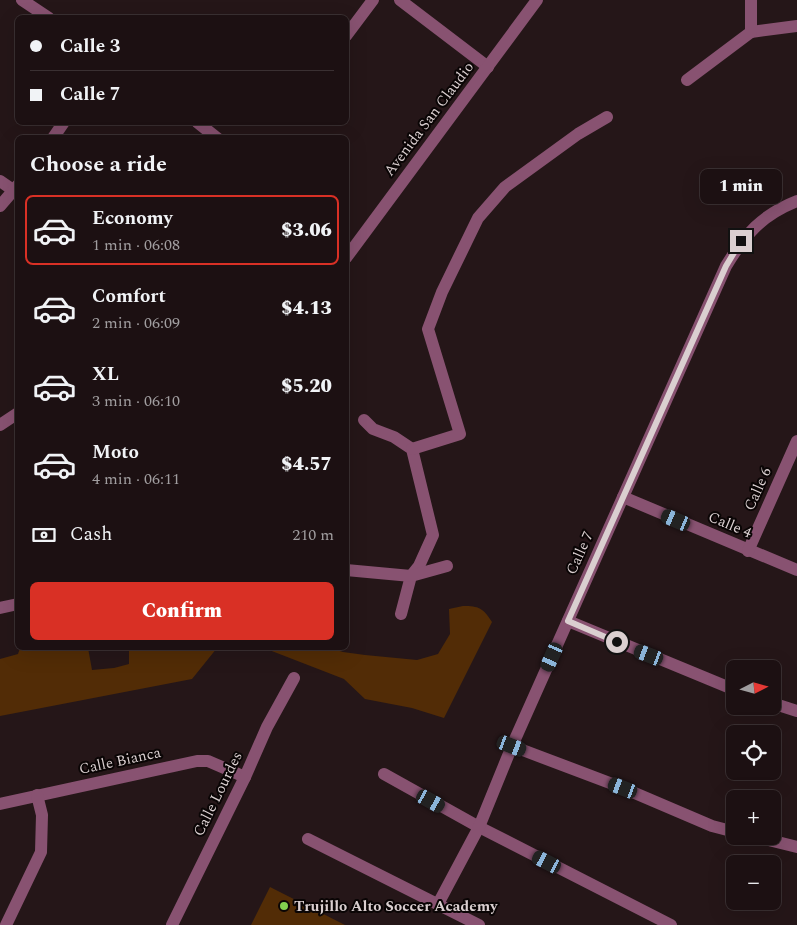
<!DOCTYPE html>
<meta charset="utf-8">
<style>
body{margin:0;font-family:Spectral,serif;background:#25191b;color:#f1f3f6;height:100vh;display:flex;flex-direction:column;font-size:19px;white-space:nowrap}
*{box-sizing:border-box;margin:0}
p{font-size:16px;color:#a09d9f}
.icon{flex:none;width:28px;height:28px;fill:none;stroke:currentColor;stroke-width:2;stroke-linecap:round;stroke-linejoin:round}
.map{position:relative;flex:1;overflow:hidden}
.side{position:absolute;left:15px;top:135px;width:334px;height:515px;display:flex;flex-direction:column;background:#1c1012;border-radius:8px;box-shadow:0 5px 20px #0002,0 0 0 1px #3a3032}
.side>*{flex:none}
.hud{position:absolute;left:15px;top:15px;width:334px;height:110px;border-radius:8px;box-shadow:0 5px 20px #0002,0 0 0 1px #3a3032;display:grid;align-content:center;height:110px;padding:0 15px;background:#1c1012}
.needle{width:32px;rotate:84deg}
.tools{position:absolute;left:726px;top:660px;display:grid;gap:10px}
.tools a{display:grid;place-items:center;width:55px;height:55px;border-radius:8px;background:#1c1012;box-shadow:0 5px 20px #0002,0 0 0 1px #3a3032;font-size:25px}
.end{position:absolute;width:22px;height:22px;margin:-11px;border:6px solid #dacfd0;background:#111;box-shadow:0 0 0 2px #111}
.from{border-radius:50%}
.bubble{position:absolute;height:35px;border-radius:8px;background:#1c1012;box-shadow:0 5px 20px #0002,0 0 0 1px #3a3032;font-size:16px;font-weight:800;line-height:35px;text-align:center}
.car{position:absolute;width:15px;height:30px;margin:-15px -8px;border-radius:6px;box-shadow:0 0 4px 1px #0007;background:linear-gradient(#222 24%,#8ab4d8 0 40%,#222 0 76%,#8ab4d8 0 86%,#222 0)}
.hud b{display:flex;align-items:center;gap:18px;height:48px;font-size:19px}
.hud b+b{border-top:1px solid #3a3032}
.hud i{width:12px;height:12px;background:#f1f3f6}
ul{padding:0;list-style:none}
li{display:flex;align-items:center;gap:15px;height:70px;margin:0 10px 8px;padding:0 5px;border:2px solid transparent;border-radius:8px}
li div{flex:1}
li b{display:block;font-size:19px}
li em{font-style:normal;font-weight:800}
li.current{border-color:#d93025}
li>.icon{width:45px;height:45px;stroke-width:1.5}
h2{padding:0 15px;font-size:22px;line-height:60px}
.pay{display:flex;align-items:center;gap:12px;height:55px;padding:0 15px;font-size:19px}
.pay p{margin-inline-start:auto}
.primary-button{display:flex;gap:10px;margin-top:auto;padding:10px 15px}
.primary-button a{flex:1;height:58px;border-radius:8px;background:#d93025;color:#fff;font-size:20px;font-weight:800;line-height:58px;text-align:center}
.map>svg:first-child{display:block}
.green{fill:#522c06}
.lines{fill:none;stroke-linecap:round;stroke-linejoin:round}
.minor{stroke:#885271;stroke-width:12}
.route{stroke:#dacfd0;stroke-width:6}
.poi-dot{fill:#82d04f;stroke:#0a0505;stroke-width:2}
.labels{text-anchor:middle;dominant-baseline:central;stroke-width:4;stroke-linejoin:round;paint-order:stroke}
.street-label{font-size:15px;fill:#dacfd0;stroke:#0a0505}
.poi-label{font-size:15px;font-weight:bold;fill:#dacfd0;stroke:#0a0505;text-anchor:start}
</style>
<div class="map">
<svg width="797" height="925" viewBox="0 0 797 925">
<rect width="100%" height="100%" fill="#251618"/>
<g class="green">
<path d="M463 606C479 606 483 608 492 622L444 718 412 708 365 699 344 679 264 648H330L343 652 365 655 417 660 438 654 450 634 449 609Z"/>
<polygon points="20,648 88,648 92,670 114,668 129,664 129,648 217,648 192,679 0,716 0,659 18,654"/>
<polygon points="270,887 345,925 251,925"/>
</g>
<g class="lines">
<g class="minor">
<polyline points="22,0 49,18"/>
<polyline points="400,0 488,67"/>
<polyline points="751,32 797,26"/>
<polyline points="346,36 373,0"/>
<polyline points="687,80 751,32 751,0"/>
<polyline points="197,122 217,138"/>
<polyline points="53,138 64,122"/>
<polyline points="0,181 13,190"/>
<polyline points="0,206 18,185"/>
<polyline points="346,258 537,0"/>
<polyline points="364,420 373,429 394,437 412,449 433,535 419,566 411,576 401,614"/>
<polyline points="0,425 18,413"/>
<polyline points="412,449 460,434 428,329 442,292 478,218 505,187 578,134 607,117"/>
<polyline points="623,497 797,570"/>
<polyline points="748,551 797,441"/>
<polyline points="346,570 411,576 447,566"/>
<polyline points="0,608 18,604"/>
<polyline points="568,621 735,690"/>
<polyline points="772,703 797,711"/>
<polyline points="512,746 623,788 712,826 735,832"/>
<polyline points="384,774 479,827 671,925"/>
<polyline points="0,804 197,761 208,761 245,777"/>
<polyline points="753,836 797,847"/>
<polyline points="308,839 479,925"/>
<path d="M438 904 479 827 512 746 726 266C745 235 761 215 797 201"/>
<polyline points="6,925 41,852 42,815 37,795"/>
<polyline points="172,925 245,777 267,727 294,678"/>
</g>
</g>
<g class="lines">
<polyline class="route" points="617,642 568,621 726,266 741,241"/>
</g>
<circle class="poi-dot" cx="284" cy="906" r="5"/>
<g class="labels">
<g class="street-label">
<text transform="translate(429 119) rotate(-53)">Avenida San Claudio</text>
<text transform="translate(758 489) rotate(-66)">Calle 6</text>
<text transform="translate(730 525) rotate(23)">Calle 4</text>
<text transform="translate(580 553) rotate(-66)">Calle 7</text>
<text transform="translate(120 761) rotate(-12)">Calle Bianca</text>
<text transform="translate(218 794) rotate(-64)">Calle Lourdes</text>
</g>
<g class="poi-label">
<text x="294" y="906">Trujillo Alto Soccer Academy</text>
</g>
</g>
</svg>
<div class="tools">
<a><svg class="needle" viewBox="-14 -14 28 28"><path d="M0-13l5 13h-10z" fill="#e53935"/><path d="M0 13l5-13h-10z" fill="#a09d9f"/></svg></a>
<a><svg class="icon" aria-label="locate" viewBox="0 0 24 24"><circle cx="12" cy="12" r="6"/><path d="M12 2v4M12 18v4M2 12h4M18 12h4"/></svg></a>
<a>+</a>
<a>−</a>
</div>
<i class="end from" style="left:617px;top:642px"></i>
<i class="end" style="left:741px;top:241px"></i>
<div class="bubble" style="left:700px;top:169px;width:82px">1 min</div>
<i class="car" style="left:676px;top:520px;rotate:293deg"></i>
<i class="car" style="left:649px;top:655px;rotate:291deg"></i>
<i class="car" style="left:552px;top:657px;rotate:204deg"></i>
<i class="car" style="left:512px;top:746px;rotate:111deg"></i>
<i class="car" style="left:623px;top:788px;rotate:291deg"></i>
<i class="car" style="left:431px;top:801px;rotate:119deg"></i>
<i class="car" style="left:547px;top:862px;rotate:297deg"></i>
<div class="hud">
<b><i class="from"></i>Calle 3</b>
<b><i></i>Calle 7</b>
</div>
<section class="side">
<h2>Choose a ride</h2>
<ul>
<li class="current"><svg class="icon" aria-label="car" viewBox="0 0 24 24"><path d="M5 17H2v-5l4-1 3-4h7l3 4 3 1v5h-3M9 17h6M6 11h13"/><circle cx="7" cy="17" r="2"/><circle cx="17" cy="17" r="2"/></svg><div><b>Economy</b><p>1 min · 06:08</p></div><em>$3.06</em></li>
<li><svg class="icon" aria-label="car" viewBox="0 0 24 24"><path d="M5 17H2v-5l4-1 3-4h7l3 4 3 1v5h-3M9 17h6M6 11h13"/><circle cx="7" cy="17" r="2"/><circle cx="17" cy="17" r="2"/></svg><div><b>Comfort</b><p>2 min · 06:09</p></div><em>$4.13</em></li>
<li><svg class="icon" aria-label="car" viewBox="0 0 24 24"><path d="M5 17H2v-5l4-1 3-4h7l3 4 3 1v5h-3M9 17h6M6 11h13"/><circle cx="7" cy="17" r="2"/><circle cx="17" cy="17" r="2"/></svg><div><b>XL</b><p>3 min · 06:10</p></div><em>$5.20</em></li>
<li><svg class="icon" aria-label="car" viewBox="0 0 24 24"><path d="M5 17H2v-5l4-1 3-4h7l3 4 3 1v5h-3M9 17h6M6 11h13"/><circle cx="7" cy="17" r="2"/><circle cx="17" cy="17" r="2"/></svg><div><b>Moto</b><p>4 min · 06:11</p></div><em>$4.57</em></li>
</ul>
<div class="pay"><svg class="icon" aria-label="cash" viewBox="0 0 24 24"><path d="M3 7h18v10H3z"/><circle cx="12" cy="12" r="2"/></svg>Cash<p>210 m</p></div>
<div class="primary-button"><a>Confirm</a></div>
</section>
</div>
